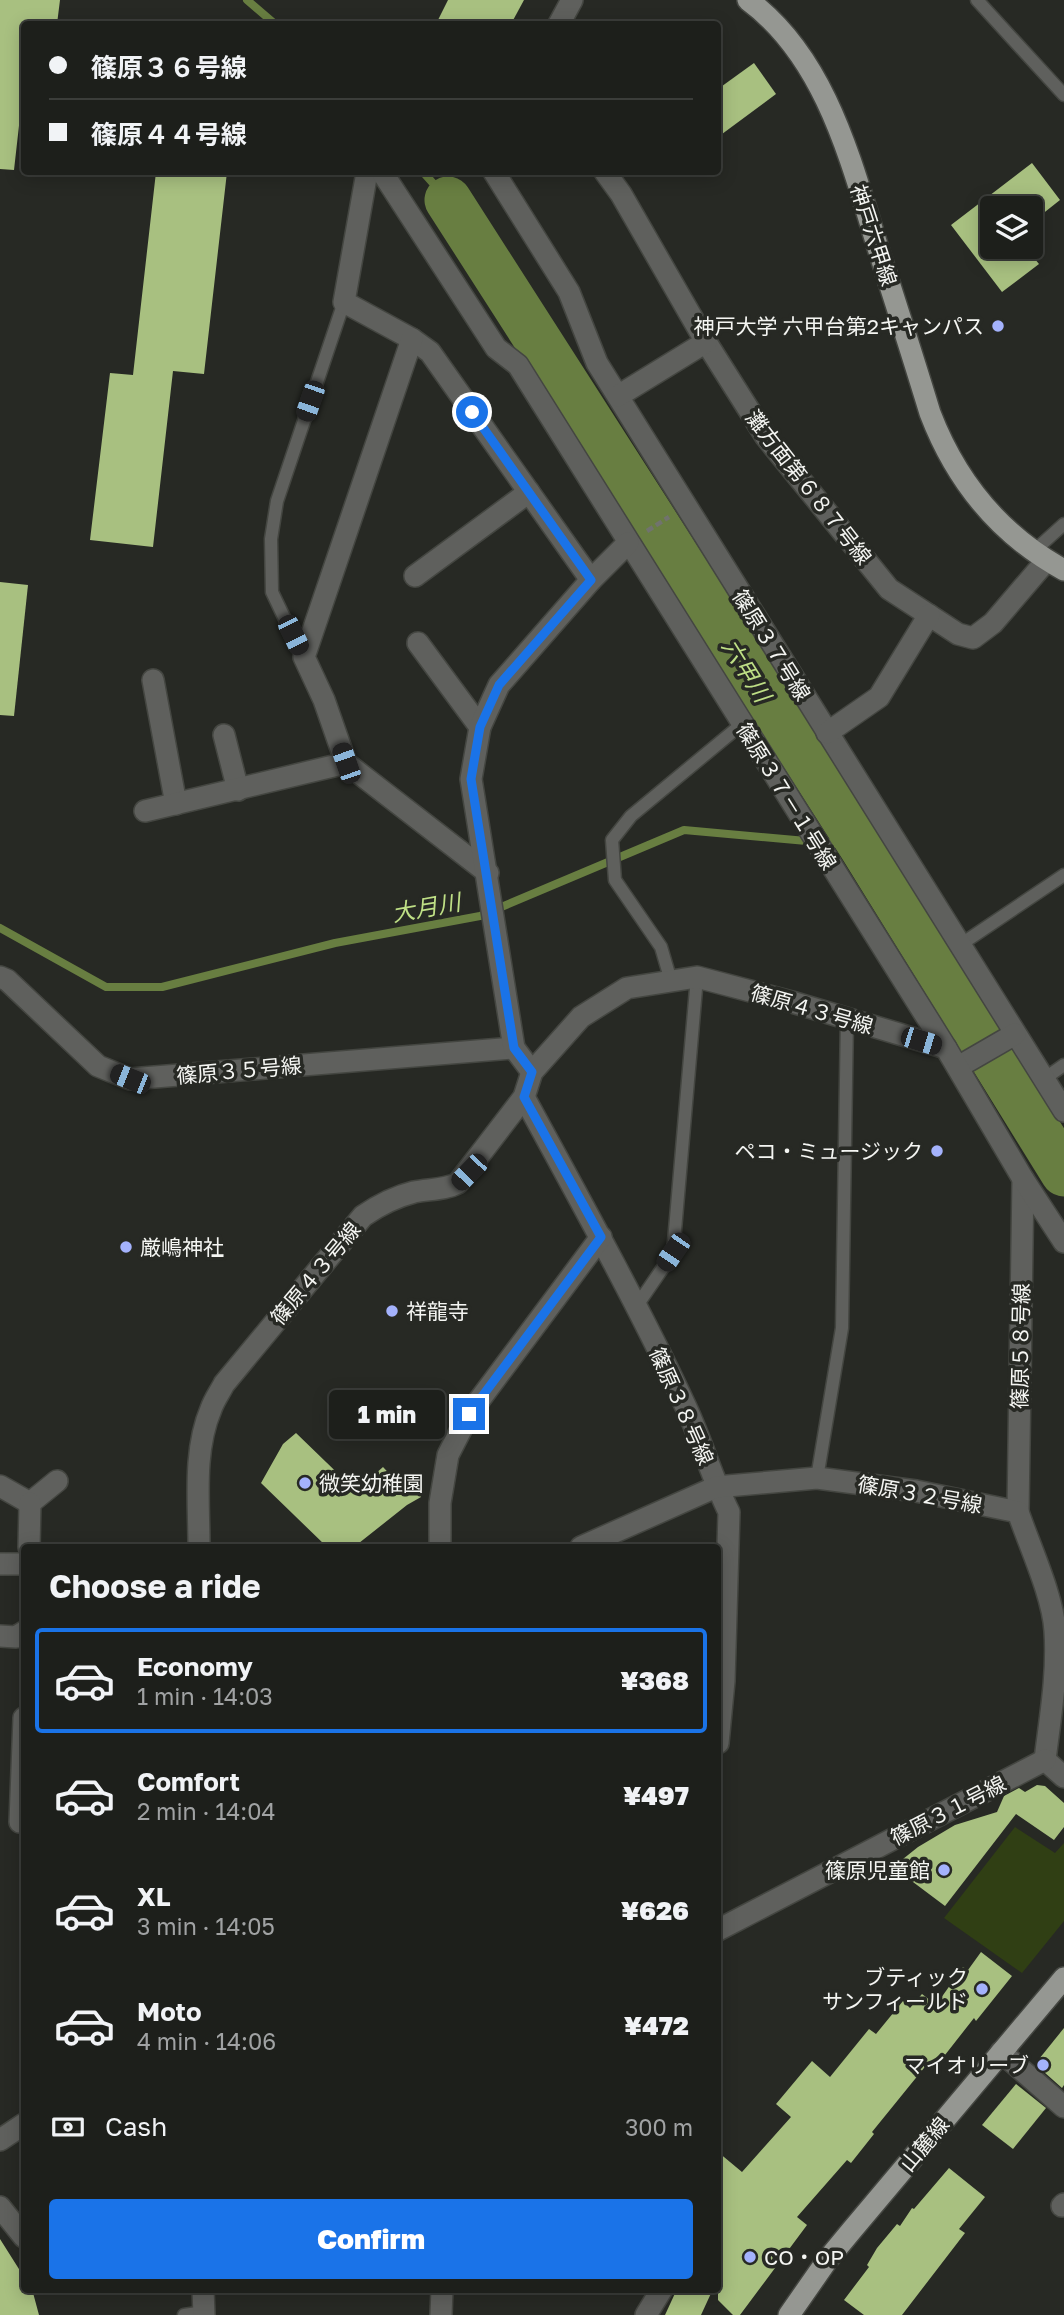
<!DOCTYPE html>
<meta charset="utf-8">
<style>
body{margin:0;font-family:"Golos Text","Noto Sans JP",sans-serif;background:#2a2c28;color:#f1f3f6;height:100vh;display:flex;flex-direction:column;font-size:26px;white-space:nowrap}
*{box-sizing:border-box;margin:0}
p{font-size:23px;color:#a0a2a3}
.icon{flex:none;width:38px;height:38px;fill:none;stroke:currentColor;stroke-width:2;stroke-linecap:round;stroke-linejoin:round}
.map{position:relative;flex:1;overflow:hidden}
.side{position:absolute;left:21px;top:1544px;width:700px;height:749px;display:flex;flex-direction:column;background:#1d1f1b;border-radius:7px;box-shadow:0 4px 18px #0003,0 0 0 2px #3b3d3a}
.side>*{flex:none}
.banner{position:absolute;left:21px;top:21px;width:700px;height:154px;border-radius:7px;box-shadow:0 4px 18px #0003,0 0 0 2px #3b3d3a;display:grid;align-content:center;height:154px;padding:0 28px;background:#1d1f1b}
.buttons{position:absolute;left:980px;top:196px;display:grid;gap:14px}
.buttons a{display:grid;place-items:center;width:63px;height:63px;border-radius:7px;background:#1d1f1b;box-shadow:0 4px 18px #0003,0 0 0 2px #3b3d3a;font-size:35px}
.end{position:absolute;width:32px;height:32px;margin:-16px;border:9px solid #1a73e8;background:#fff;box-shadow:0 0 0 4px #fff}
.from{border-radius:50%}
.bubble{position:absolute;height:49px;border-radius:7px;background:#1d1f1b;box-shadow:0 4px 18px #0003,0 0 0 2px #3b3d3a;font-size:23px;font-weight:800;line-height:49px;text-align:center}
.car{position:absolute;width:21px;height:42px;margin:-21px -10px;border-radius:9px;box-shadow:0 0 5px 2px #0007;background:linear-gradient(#222 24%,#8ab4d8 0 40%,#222 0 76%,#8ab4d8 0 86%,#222 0)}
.banner b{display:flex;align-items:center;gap:24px;height:66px;font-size:26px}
.banner b+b{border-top:2px solid #3b3d3a}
.banner i{width:18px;height:18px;background:#f1f3f6}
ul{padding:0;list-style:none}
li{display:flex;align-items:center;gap:21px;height:105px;margin:0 14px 10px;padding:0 14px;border:4px solid transparent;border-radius:7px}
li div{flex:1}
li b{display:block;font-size:26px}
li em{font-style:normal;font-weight:800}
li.active{border-color:#1a73e8}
li>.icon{width:63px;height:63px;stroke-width:1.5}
h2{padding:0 28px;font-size:32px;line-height:84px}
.pay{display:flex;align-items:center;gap:18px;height:77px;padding:0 28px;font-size:26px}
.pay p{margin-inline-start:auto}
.button{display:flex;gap:14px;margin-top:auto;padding:14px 28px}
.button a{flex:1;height:80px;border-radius:7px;background:#1a73e8;color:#fff;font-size:28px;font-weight:800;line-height:80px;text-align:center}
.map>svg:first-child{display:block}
.green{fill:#303f14}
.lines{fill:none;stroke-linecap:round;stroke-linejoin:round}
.stream{stroke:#687e41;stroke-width:8}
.river{stroke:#687e41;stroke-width:47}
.building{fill:#a8c080}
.lane-casing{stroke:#444641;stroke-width:15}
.street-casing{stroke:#444641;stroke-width:24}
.primary-casing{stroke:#444641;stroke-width:24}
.path{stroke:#71736e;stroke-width:4.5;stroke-dasharray:7 3.5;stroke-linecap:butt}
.lane{stroke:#5f605d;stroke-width:12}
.street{stroke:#5f605d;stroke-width:21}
.primary{stroke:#959792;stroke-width:21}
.route{stroke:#1a73e8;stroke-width:9}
.poi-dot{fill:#a4b2fc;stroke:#272924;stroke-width:2.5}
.labels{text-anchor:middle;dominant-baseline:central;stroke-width:7;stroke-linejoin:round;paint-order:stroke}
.street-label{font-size:21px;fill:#f4f5f2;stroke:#272924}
.poi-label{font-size:21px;fill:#f4f5f2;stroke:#272924;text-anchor:end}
.water-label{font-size:23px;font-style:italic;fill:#bfe086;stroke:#272924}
</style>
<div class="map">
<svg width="1064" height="2315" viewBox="0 0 1064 2315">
<rect width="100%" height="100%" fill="#272924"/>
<polygon class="green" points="1015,1827 1055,1853 1064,1843 1064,1921 1022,1973 944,1918"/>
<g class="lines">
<g class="stream">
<polyline points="247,0 275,24"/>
<polyline points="423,172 448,200"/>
<polyline points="0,928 106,987 162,987 335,943 480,916 684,830 862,846"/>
</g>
<polyline class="river" points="448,200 862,846 1064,1173"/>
</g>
<g class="building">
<polygon points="0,0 60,0 57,24 24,24 24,99 22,99 14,170 0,169"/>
<polygon points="448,0 524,0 511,24 436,24"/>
<polygon points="754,63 776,94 718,137 718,89"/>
<polygon points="1032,163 1060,200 1031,223 1031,208 992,208 992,247 1025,247 1039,264 1002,292 951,225"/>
<polygon points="156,172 227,172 204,374 173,371 153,547 90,540 110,373 133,375"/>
<polygon points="0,582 28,585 14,716 0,715"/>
<polygon points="296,1433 356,1491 383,1467 398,1483 409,1474 422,1481 421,1497 407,1505 354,1547 327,1547 261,1483 283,1444"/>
<polygon points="1037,1785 1045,1786 1064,1803 1064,1827 1054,1840 1016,1814 945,1906 893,1867 918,1847 955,1825 997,1812 1004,1796 1019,1788 1025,1792"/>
<polygon points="981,1952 1012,1976 976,2021 974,2018 934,2069 928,2063 872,2132 874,2134 851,2163 847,2160 797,2217 807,2225 740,2315 733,2315 718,2300 718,2152 742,2172 791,2117 776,2104 812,2061 830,2077 869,2029 876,2034 903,2001 910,2008 922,1994 936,2005 963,1967 968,1970"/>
<polygon points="1064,2028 1064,2085 1062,2088 1035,2064"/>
<polygon points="1016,2084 1046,2108 1013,2149 982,2125"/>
<polygon points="949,2168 985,2197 959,2229 965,2233 902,2315 864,2315 844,2300 869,2267 867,2265 877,2248 897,2224 900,2226 912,2208 914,2209"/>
<polygon points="0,2239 24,2277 24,2289 32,2289 39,2315 0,2315"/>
<polygon points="677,2289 713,2289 701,2315 665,2315"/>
</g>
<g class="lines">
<defs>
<g id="lane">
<polyline points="977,0 1064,95"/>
<polyline points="1033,552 1064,524"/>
<polyline points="303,657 272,592 271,539 277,501 344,302"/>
<polyline points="960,945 1064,875"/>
<polyline points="671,981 661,947 615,880 612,840 631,816 742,724"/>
<polyline points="1044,1079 1064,1065"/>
<polyline points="636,1307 673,1253 697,977"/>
<polyline points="817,1478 842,1328 847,1018"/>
<polyline points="184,2315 204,2312"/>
</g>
<g id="street">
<polyline points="559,24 572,0"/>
<polyline points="367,172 344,302 412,339 430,352 591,580"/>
<polyline points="382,172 496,348 518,365 946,1048"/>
<polyline points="494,172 569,292 597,363 1064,1111"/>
<polyline points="605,172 621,194 706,342 766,437 889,589 958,634 973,638 993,623 1046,561"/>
<polyline points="412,339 304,657 324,700 346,763 488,873"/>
<polyline points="618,396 706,342"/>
<polyline points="415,576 529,492"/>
<polyline points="418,643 480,727"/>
<polyline points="153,680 176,804"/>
<polyline points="827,733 879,697 929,615"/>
<polyline points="224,735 238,790"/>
<polyline points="145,811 346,763"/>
<polyline points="0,977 7,980 98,1066 130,1079 514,1048"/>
<polyline points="958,1067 1015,1034"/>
<polyline points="532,1072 514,1048 471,779 480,727 499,685 591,580 628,543"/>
<path d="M524 1097C579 1198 635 1299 684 1403 701 1438 711 1476 729 1512L724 1681 718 1743"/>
<polyline points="0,1486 30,1503"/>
<polyline points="30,1503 57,1481"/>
<polyline points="1018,1512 1023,1179"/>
<polyline points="29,1547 30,1503"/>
<path d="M199 1547C199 1502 193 1451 211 1409 214 1400 220 1392 224 1384L363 1216C379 1205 394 1197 414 1192 429 1189 445 1190 458 1183L524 1097 532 1072 581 1017 627 988 697 977 792 1002 946 1048 1023 1179 1064 1242"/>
<polyline points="440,1547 440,1503 448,1455 469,1414 601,1237"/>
<path d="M581 1547 716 1487 817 1478 916 1491 1018 1512C1030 1547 1053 1596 1055 1631 1058 1674 1050 1718 1045 1760"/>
<polyline points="0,1564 24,1564"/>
<polyline points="0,1636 16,1637 24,1632"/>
<polyline points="1045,1760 1064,1777"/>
<polyline points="20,1822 24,1718"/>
<polyline points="718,1930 1045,1760"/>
<polyline points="1001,2052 1064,2107"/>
<polyline points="0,2140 24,2124"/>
<polyline points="1062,2206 1064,2204"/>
<polyline points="0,2207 24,2237"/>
<polyline points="203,2289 204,2315"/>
<polyline points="441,2315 442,2289"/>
<polyline points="646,2315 662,2289"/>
</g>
<g id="primary">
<path d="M748 0C825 57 850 158 877 245 895 301 913 357 930 413 956 481 1000 535 1064 570"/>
<polyline points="789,2315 828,2259 852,2230 1064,1978"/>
</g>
</defs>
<use href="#lane" class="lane-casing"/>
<use href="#street" class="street-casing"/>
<use href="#primary" class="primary-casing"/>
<polyline class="path" points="647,531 669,517"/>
<use href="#lane" class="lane"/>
<use href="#street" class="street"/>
<use href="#primary" class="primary"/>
</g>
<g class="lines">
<polyline class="route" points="469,1414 601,1237 524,1097 532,1072 514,1048 471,779 480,727 499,685 591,580 472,412"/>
</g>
<g class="poi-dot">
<circle cx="998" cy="326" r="7"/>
<circle cx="937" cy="1151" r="7"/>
<circle cx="126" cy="1247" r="7"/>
<circle cx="392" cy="1311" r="7"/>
<circle cx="305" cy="1483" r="7"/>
<circle cx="944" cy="1870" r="7"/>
<circle cx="982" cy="1989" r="7"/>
<circle cx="1043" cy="2065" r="7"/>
<circle cx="750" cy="2257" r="7"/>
</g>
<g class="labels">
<g class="street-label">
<text transform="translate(874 235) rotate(72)">神戸六甲線</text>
<text transform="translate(809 487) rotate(52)">灘方面第６８７号線</text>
<text transform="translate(772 645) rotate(58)">篠原３７号線</text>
<text transform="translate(787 796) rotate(58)">篠原３７－１号線</text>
<text transform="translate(812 1009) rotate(16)">篠原４３号線</text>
<text transform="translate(239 1070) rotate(-5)">篠原３５号線</text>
<text transform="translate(315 1273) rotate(-50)">篠原４３号線</text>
<text transform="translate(1020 1346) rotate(-89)">篠原５８号線</text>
<text transform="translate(682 1406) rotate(66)">篠原３８号線</text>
<text transform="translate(920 1494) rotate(10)">篠原３２号線</text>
<text transform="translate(948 1810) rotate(-27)">篠原３１号線</text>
<text transform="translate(924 2144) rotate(-50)">山麓線</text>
</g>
<g class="poi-label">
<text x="984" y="326">神戸大学 六甲台第2キャンパス</text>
<text x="923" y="1151">ペコ・ミュージック</text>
<text x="140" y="1247" text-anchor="start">厳嶋神社</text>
<text x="406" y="1311" text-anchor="start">祥龍寺</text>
<text x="319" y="1483" text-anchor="start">微笑幼稚園</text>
<text x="930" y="1870">篠原児童館</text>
<text x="968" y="1977">ブティック<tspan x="968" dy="24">サンフィールド</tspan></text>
<text x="1029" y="2065">マイオリーブ</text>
<text x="764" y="2257" text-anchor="start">CO・OP</text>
</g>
<g class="water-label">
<text transform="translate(747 670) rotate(58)">六甲川</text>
<text transform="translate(426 907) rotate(-10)">大月川</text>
</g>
</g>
</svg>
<div class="buttons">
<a><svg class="icon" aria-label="layers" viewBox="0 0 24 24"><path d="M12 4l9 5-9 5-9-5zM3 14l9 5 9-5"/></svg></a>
</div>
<i class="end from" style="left:472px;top:412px"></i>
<i class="end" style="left:469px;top:1414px"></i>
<div class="bubble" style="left:329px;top:1390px;width:116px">1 min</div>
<i class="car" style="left:310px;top:401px;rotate:199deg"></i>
<i class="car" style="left:293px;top:635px;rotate:154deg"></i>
<i class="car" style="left:346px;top:763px;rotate:341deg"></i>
<i class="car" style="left:921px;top:1041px;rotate:107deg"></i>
<i class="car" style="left:130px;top:1079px;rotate:292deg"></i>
<i class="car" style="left:469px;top:1172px;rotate:224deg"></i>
<i class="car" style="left:673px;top:1252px;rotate:214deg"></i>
<div class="banner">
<b><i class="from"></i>篠原３６号線</b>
<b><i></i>篠原４４号線</b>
</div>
<section class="side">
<h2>Choose a ride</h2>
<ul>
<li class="active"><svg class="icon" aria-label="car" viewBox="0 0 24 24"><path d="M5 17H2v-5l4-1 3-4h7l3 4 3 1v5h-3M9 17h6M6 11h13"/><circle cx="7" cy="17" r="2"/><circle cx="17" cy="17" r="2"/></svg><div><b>Economy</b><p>1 min · 14:03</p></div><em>¥368</em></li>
<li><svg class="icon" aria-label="car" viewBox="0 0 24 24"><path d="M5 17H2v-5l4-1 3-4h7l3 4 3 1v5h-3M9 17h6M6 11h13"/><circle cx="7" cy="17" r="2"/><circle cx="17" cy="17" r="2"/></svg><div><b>Comfort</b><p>2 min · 14:04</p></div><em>¥497</em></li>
<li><svg class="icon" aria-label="car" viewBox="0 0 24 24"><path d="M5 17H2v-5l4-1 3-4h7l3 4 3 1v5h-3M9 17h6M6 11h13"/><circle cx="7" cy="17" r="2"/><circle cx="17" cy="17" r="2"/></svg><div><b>XL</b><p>3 min · 14:05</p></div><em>¥626</em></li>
<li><svg class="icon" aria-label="car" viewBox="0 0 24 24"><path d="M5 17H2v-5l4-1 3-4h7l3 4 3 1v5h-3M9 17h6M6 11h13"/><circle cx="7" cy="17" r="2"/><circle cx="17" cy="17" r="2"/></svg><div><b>Moto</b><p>4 min · 14:06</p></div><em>¥472</em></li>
</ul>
<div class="pay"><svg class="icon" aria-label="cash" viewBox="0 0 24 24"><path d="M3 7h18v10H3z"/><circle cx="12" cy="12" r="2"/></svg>Cash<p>300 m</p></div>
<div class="button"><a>Confirm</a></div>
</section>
</div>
